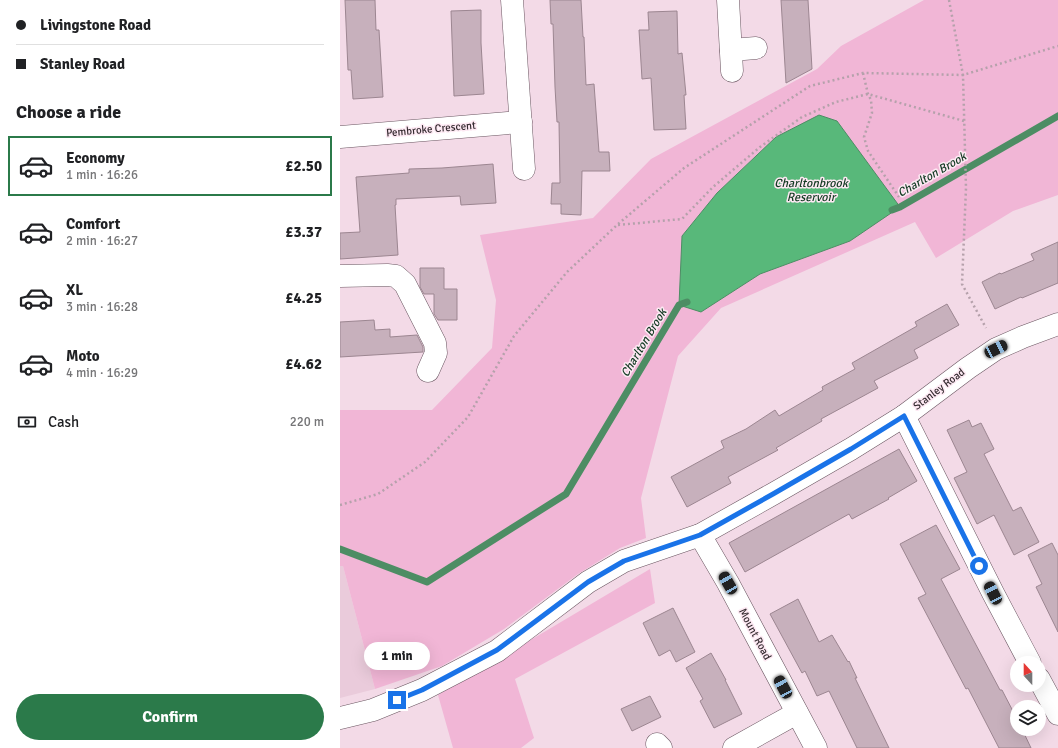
<!DOCTYPE html>
<meta charset="utf-8">
<style>
body{margin:0;font-family:Signika,sans-serif;background:#f6f6f6;color:#202124;height:100vh;display:flex;flex-direction:column;font-size:15px;white-space:nowrap}
*{box-sizing:border-box;margin:0}
p{font-size:13px;color:#757577}
.icon{flex:none;width:22px;height:22px;fill:none;stroke:currentColor;stroke-width:2;stroke-linecap:round;stroke-linejoin:round}
.map{position:relative;flex:1;overflow:hidden}
.details{display:flex;flex-direction:column;background:#fff;width:340px}
.details>*{flex:none}
.guide{display:grid;align-content:center;height:88px;padding:0 16px;background:#fff}
.needle{width:26px;rotate:339deg}
.fabs{position:absolute;left:670px;top:656px;display:grid;gap:8px}
.fabs a{display:grid;place-items:center;width:36px;height:36px;border-radius:50%;background:#fff;box-shadow:0 4px 16px #0002;font-size:20px}
.end{position:absolute;width:18px;height:18px;margin:-9px;border:5px solid #1a73e8;background:#fff;box-shadow:0 0 0 2px #fff}
.from{border-radius:50%}
.bubble{position:absolute;height:28px;border-radius:14px;background:#fff;box-shadow:0 4px 16px #0002;font-size:13px;font-weight:800;line-height:28px;text-align:center}
.car{position:absolute;width:12px;height:24px;margin:-12px -6px;border-radius:5px;box-shadow:0 0 3px 1px #0007;background:linear-gradient(#222 24%,#8ab4d8 0 40%,#222 0 76%,#8ab4d8 0 86%,#222 0)}
.guide b{display:flex;align-items:center;gap:14px;height:38px;font-size:15px}
.guide b+b{border-top:1px solid #e0e0e0}
.guide i{width:10px;height:10px;background:#202124}
ul{padding:0;list-style:none}
li{display:flex;align-items:center;gap:12px;height:60px;margin:0 8px 6px;padding:0 8px;border:2px solid transparent;border-radius:0px}
li div{flex:1}
li b{display:block;font-size:15px}
li em{font-style:normal;font-weight:800}
li.current{border-color:#2b7a4a}
li>.icon{width:36px;height:36px;stroke-width:1.5}
h2{padding:0 16px;font-size:18px;line-height:48px}
.pay{display:flex;align-items:center;gap:10px;height:44px;padding:0 16px;font-size:15px}
.pay p{margin-inline-start:auto}
.button{display:flex;gap:8px;margin-top:auto;padding:8px 16px}
.button a{flex:1;height:46px;border-radius:24px;background:#2b7a4a;color:#fff;font-size:16px;font-weight:800;line-height:46px;text-align:center}
main{display:flex;flex:1;min-height:0}
.map>svg:first-child{display:block}
.built{fill:#eacbdb}
.green{fill:#f1b6d6;fill-rule:evenodd}
.water{fill:#58b87a;stroke:#4d8d64}
.lines{fill:none;stroke-linecap:round;stroke-linejoin:round}
.stream{stroke:#4d8d64;stroke-width:7}
.building{fill:#c7b0bc;stroke:#9c8691}
.minor-casing{stroke:#6a5661;stroke-width:23}
.path{stroke:#b5a1ab;stroke-width:2.5;stroke-dasharray:2 3;stroke-linecap:butt}
.minor{stroke:#fff;stroke-width:22}
.route{stroke:#1a73e8;stroke-width:5}
.labels{text-anchor:middle;dominant-baseline:central;stroke-width:3;stroke-linejoin:round;paint-order:stroke}
.street-label{font-size:11px;fill:#332a2f;stroke:#fde9f3}
.water-label{font-size:12px;font-style:italic;fill:#113921;stroke:#fde9f3}
</style>
<main>
<section class="details">
<div class="guide">
<b><i class="from"></i>Livingstone Road</b>
<b><i></i>Stanley Road</b>
</div>
<h2>Choose a ride</h2>
<ul>
<li class="current"><svg class="icon" aria-label="car" viewBox="0 0 24 24"><path d="M5 17H2v-5l4-1 3-4h7l3 4 3 1v5h-3M9 17h6M6 11h13"/><circle cx="7" cy="17" r="2"/><circle cx="17" cy="17" r="2"/></svg><div><b>Economy</b><p>1 min · 16:26</p></div><em>£2.50</em></li>
<li><svg class="icon" aria-label="car" viewBox="0 0 24 24"><path d="M5 17H2v-5l4-1 3-4h7l3 4 3 1v5h-3M9 17h6M6 11h13"/><circle cx="7" cy="17" r="2"/><circle cx="17" cy="17" r="2"/></svg><div><b>Comfort</b><p>2 min · 16:27</p></div><em>£3.37</em></li>
<li><svg class="icon" aria-label="car" viewBox="0 0 24 24"><path d="M5 17H2v-5l4-1 3-4h7l3 4 3 1v5h-3M9 17h6M6 11h13"/><circle cx="7" cy="17" r="2"/><circle cx="17" cy="17" r="2"/></svg><div><b>XL</b><p>3 min · 16:28</p></div><em>£4.25</em></li>
<li><svg class="icon" aria-label="car" viewBox="0 0 24 24"><path d="M5 17H2v-5l4-1 3-4h7l3 4 3 1v5h-3M9 17h6M6 11h13"/><circle cx="7" cy="17" r="2"/><circle cx="17" cy="17" r="2"/></svg><div><b>Moto</b><p>4 min · 16:29</p></div><em>£4.62</em></li>
</ul>
<div class="pay"><svg class="icon" aria-label="cash" viewBox="0 0 24 24"><path d="M3 7h18v10H3z"/><circle cx="12" cy="12" r="2"/></svg>Cash<p>220 m</p></div>
<div class="button"><a>Confirm</a></div>
</section>
<div class="map">
<svg width="718" height="748" viewBox="0 0 718 748">
<rect width="100%" height="100%" fill="#f3dae7"/>
<polygon class="built" points="0,566 3,566 35,689 0,698"/>
<g class="green">
<path d="M584 0H718V195L673 211 596 258 575 222 381 308 338 356 301 498 306 538 280 548 238 574 164 629 102 666 35 689 3 566H0V410H92L152 348 156 300 140 235 253 218 311 159 477 69 501 46ZM436 137 510 241 420 274 361 312 342 236 377 193Z"/>
<polygon points="310,569 315,603 175,679 194,738 181,748 113,748 98,695"/>
</g>
<polygon class="water" points="479,115 497,121 560,207 510,241 420,274 361,312 339,305 342,236 377,193 436,137"/>
<g class="lines">
<g class="stream">
<polyline points="552,210 560,207 718,116"/>
<polyline points="0,549 87,582 226,494 339,305 347,302"/>
</g>
</g>
<g class="building">
<polygon points="5,0 35,0 36,30 39,30 43,97 13,99 11,70 8,70"/>
<polygon points="210,0 241,0 243,37 244,37 246,85 254,84 259,152 269,152 270,171 242,171 241,215 221,214 221,204 211,204 212,183 220,183 219,122 217,122 215,87 213,24 211,24"/>
<polygon points="441,0 468,0 472,69 446,83"/>
<polygon points="141,10 141,43 144,94 114,96 111,11"/>
<polygon points="337,11 338,54 342,53 346,95 344,95 346,129 314,130 311,78 302,79 299,30 309,30 308,12"/>
<polygon points="153,164 156,203 121,205 120,196 56,199 56,205 55,205 58,255 0,259 0,233 20,232 16,177 69,173 69,169 102,168"/>
<polygon points="718,242 718,283 682,298 681,297 655,309 642,282 660,273 661,274 694,260 691,254"/>
<polygon points="80,268 104,268 104,289 117,289 117,320 98,320 94,314 94,294 84,294 80,287"/>
<polygon points="607,304 619,325 574,350 578,358 534,381 538,388 481,419 482,421 436,448 438,450 388,477 391,483 347,507 331,477 384,448 381,441 406,429 435,410 439,416 483,390 482,387 515,369 512,363 577,326 575,322"/>
<polygon points="34,320 35,330 50,329 50,337 77,335 83,347 83,352 0,357 0,322"/>
<polygon points="629,420 632,427 641,423 654,449 644,454 673,511 681,507 699,542 674,555 654,515 637,524 614,478 627,472 607,430"/>
<polygon points="559,449 577,481 548,498 549,499 512,519 509,514 405,572 389,543"/>
<polygon points="596,525 620,569 601,579 660,690 662,690 676,717 677,720 677,729 682,729 691,748 659,748 628,688 626,689 578,598 586,594 560,544"/>
<polygon points="712,543 718,555 718,632 696,587 702,584 688,555"/>
<polygon points="458,599 479,642 492,635 508,662 509,661 517,678 515,678 549,748 517,748 489,691 477,696 465,671 462,673 430,614"/>
<polygon points="333,608 355,652 336,662 330,650 319,656 303,623"/>
<polygon points="371,653 386,680 385,680 402,714 374,728 360,701 363,699 346,668"/>
<polygon points="310,696 321,717 292,731 281,709"/>
</g>
<g class="lines">
<defs>
<g id="minor">
<polyline points="172,0 184,169"/>
<polyline points="388,0 392,71"/>
<polyline points="391,50 416,48"/>
<polyline points="0,137 181,122"/>
<polyline points="0,276 47,275 56,276 65,284 95,343 96,353 88,371"/>
<polyline points="564,416 653,593 690,663"/>
<polyline points="360,535 388,583 476,748"/>
<polyline points="699,679 718,714"/>
<polyline points="0,718 33,710 82,690 157,651 248,582 284,561 360,535 433,494 511,449 564,416 628,368 656,349 683,337 718,324"/>
<polyline points="317,744 321,748"/>
<polyline points="394,748 457,713"/>
</g>
</defs>
<use href="#minor" class="minor-casing"/>
<g class="path">
<polyline points="609,0 623,75 626,188 622,284 646,328"/>
<polyline points="523,73 528,94 531,100 532,113 524,137 528,151 559,197"/>
<polyline points="278,225 342,219 373,187 420,147 462,117 496,102 528,94 624,121"/>
<polyline points="0,505 38,494 85,462 128,417 174,336 227,272 277,225 344,168 470,86 523,73 623,75 718,46"/>
</g>
<use href="#minor" class="minor"/>
</g>
<g class="lines">
<polyline class="route" points="57,700 82,690 157,650 248,582 284,561 360,535 433,494 511,449 564,416 639,566"/>
</g>
<g class="labels">
<g class="street-label">
<text transform="translate(91 129) rotate(-5)">Pembroke Crescent</text>
<text transform="translate(599 389) rotate(-37)">Stanley Road</text>
<text transform="translate(415 634) rotate(62)">Mount Road</text>
</g>
<g class="water-label">
<text transform="translate(592 175) rotate(-30)">Charlton Brook</text>
<text x="471" y="183">Charltonbrook<tspan x="471" dy="14">Reservoir</tspan></text>
<text transform="translate(304 343) rotate(-59)">Charlton Brook</text>
</g>
</g>
</svg>
<div class="fabs">
<a><svg class="needle" viewBox="-14 -14 28 28"><path d="M0-13l5 13h-10z" fill="#e53935"/><path d="M0 13l5-13h-10z" fill="#757577"/></svg></a>
<a><svg class="icon" aria-label="layers" viewBox="0 0 24 24"><path d="M12 4l9 5-9 5-9-5zM3 14l9 5 9-5"/></svg></a>
</div>
<i class="end from" style="left:639px;top:566px"></i>
<i class="end" style="left:57px;top:700px"></i>
<div class="bubble" style="left:24px;top:642px;width:66px">1 min</div>
<i class="car" style="left:656px;top:349px;rotate:64deg"></i>
<i class="car" style="left:388px;top:583px;rotate:330deg"></i>
<i class="car" style="left:653px;top:593px;rotate:333deg"></i>
<i class="car" style="left:443px;top:687px;rotate:332deg"></i>
</div>
</main>
